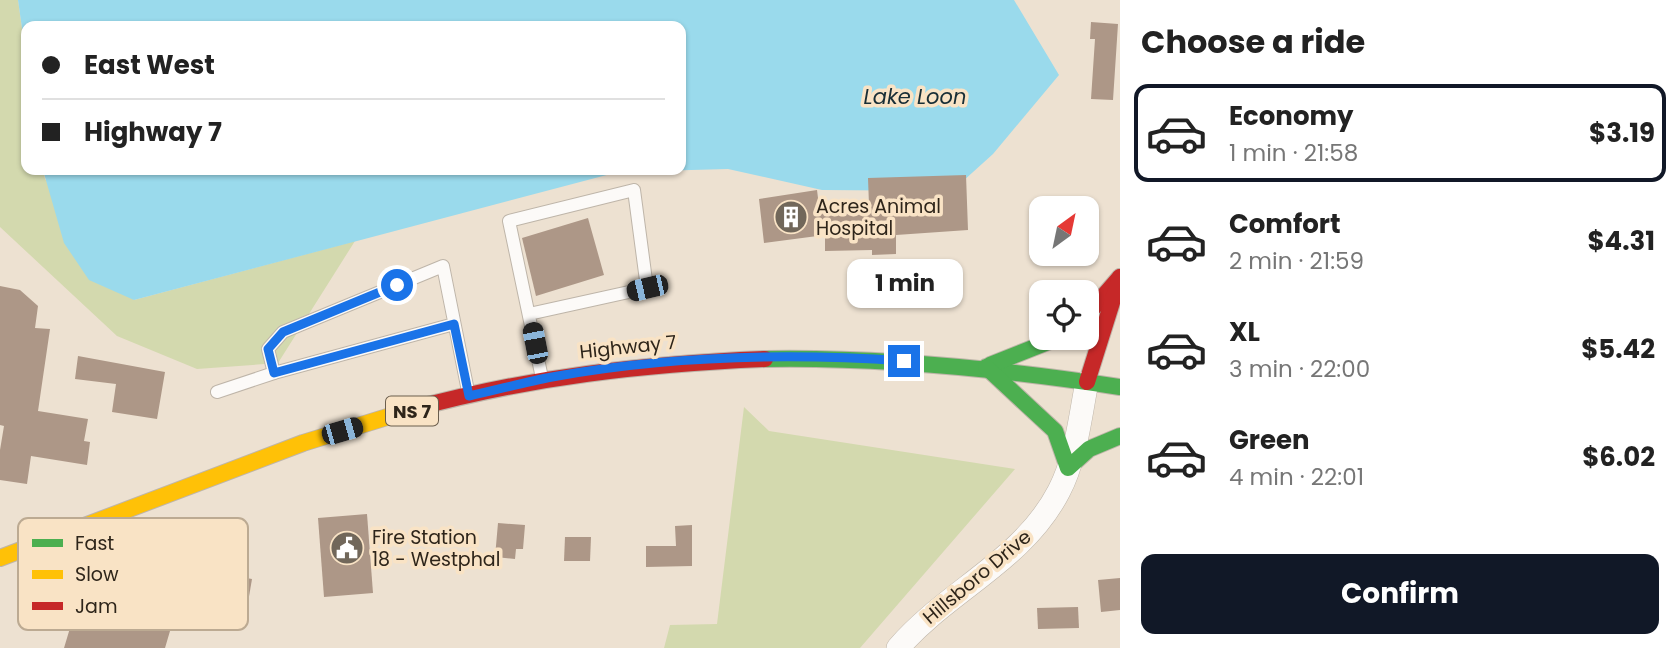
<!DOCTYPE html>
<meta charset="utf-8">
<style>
body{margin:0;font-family:Poppins,sans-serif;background:#f6f6f6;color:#222;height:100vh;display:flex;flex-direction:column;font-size:26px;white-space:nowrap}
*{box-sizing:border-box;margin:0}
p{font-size:23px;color:#767676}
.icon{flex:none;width:38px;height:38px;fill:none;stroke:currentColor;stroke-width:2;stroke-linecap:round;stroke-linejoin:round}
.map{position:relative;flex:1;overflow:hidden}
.sheet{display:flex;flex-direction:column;background:#fff;width:560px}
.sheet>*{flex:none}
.top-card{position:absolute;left:21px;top:21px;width:665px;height:154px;border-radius:14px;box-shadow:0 2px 5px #0004;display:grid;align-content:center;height:154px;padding:0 21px;background:#fff}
.needle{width:46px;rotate:33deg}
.tools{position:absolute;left:1029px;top:196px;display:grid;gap:14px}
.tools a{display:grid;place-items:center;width:70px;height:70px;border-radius:14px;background:#fff;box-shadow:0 2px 5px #0004;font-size:35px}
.end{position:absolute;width:32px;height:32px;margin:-16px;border:9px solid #1a73e8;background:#fff;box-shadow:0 0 0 4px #fff}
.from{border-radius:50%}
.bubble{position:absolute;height:49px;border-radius:14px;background:#fff;box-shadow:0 2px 5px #0004;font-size:23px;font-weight:700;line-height:49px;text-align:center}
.car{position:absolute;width:21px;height:42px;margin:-21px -10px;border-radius:9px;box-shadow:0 0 5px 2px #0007;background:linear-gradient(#222 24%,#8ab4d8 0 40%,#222 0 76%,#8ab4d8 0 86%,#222 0)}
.top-card b{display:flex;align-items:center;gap:24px;height:66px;font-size:26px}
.top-card b+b{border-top:2px solid #e0e0e0}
.top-card i{width:18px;height:18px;background:#222}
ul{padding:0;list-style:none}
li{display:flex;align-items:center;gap:21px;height:98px;margin:0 14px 10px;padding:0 7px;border:4px solid transparent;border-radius:14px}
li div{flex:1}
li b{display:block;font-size:26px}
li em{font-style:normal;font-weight:700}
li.active{border-color:#111827}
li>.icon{width:63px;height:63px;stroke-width:1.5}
h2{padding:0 21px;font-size:32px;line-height:84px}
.action{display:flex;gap:14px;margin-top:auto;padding:14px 21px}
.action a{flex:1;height:80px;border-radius:14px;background:#111827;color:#fff;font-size:28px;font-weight:700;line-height:80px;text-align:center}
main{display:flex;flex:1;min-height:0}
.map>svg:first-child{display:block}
.green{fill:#d3d9ae}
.water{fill:#9adaec}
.building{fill:#ad9787}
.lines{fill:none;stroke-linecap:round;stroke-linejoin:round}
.lane-casing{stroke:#beb5a9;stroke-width:14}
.street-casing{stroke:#beb5a9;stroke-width:24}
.fast-casing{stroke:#beb5a9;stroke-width:18}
.slow-casing{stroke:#beb5a9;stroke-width:18}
.jam-casing{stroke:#beb5a9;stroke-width:18}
.lane{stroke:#fcfaf8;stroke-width:12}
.street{stroke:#fcfaf8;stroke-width:23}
.fast{stroke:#4caf50;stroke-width:16}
.slow{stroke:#ffc107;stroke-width:16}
.jam{stroke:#c62828;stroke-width:16}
.route{stroke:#1a73e8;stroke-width:9}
.labels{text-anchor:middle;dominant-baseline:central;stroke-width:7;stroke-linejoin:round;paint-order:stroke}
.shield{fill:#f9e3c5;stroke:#6b5e4d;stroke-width:2}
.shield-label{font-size:18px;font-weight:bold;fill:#2e251a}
.poi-label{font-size:19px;fill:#2e251a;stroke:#f9e3c5;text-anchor:start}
.street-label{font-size:19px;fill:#2e251a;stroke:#f9e3c5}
.water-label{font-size:21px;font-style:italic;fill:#182e36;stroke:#f9e3c5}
.key{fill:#f9e3c5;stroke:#bcaa92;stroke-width:2}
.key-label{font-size:19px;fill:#2e251a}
</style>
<main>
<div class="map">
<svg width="1120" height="648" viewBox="0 0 1120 648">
<rect width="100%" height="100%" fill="#ede1d1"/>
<g class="green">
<polygon points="0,0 18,0 26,57 26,170 43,170 45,179 134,300 355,241 278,363 197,369 117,336 0,227"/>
<polygon points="744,407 769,431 1015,469 860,648 664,648 670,625 717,624"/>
</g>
<polygon class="water" points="18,0 1014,0 1059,75 993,154 952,191 822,190 728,169 618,172 134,300 89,280 64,243 43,170 681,170 681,26 26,26 26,57"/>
<g class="building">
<polygon points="1091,22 1118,24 1113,100 1091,99 1095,39 1090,39"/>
<polygon points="966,175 968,230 896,235 896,254 872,255 872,250 825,251 825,235 764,243 759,199 817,190 819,206 869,205 868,178"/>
<polygon points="588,218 604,275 536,296 522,238"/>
<polygon points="0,286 20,290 38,306 35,328 50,329 38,411 88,419 84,441 90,442 87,465 31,456 27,484 0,480 0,450 4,426 0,425"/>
<polygon points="78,356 165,372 157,419 112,412 116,384 75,379"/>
<polygon points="367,514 373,593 324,597 318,518"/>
<polygon points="498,523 525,525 523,549 516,549 515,559 495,557"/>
<polygon points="692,525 692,566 646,567 646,546 676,546 675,526"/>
<polygon points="565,537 591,537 590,561 564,561"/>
<polygon points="212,572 252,579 246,614 206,607"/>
<polygon points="1120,578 1120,610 1101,612 1098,580"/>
<polygon points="1078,607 1079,628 1038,629 1037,608"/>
<polygon points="76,608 123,622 124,618 170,631 165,648 64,648"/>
</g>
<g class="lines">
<defs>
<g id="lane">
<polyline points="529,314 647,288 634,190 509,221 542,378"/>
<polyline points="454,324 274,373 268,349 283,332 443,266 468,391"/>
<polyline points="217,392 274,373"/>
</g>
<path id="street" d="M898 648C948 590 1023 561 1059 491 1076 459 1080 417 1087 382"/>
<g id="fast">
<path d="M765 359C885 357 1002 369 1120 387"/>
<polyline points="990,365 1058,338"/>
<polyline points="986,367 1055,431 1068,468 1089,449 1120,436"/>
</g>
<polyline id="slow" points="0,558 303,443 413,409"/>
<g id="jam">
<polyline points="1087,315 1120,277"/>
<polyline points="1087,382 1120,277"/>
<path d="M413 409C529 377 645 364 765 359"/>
</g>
</defs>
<use href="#lane" class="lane-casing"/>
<use href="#street" class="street-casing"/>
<use href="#fast" class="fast-casing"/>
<use href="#slow" class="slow-casing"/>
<use href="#jam" class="jam-casing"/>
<use href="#lane" class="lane"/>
<use href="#street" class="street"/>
<use href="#fast" class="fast"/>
<use href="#slow" class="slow"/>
<use href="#jam" class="jam"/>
</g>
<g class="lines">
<path class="route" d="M397 285 283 332 268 349 274 373 454 324 469 396C497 390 525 382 552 377 667 356 789 353 904 361"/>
</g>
<defs>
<symbol id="building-disc" viewBox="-11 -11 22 22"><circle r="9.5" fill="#71675a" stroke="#f9e3c5"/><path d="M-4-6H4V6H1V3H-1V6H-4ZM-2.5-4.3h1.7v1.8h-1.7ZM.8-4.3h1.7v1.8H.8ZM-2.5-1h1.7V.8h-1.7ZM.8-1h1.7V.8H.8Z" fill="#fff"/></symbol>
<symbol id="civic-disc" viewBox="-11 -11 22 22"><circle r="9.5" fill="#71675a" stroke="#f9e3c5"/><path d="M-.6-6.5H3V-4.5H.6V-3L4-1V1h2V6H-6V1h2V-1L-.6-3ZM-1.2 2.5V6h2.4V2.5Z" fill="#fff"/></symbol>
</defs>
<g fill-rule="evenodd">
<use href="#building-disc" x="772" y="198" width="38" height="38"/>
<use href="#civic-disc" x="328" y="529" width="38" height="38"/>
</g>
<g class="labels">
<rect class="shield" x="386" y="396.5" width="52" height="29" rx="5"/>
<g class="shield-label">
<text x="412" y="411">NS 7</text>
</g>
<g class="poi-label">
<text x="816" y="206">Acres Animal<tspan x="816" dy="22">Hospital</tspan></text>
<text x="372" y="537">Fire Station<tspan x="372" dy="22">18 - Westphal</tspan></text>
</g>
<g class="street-label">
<text transform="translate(628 347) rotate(-6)">Highway 7</text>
<text transform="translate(977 577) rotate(-40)">Hillsboro Drive</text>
</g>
<g class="water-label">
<text x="915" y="96">Lake Loon</text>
</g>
</g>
<rect x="18" y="518" width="230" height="112" rx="10" class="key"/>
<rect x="32" y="539" width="31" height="8" fill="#4caf50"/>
<rect x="32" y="570" width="31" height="9" fill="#ffc107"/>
<rect x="32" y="602" width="31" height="8" fill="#c62828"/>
<g class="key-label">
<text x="75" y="550">Fast</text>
<text x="75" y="581">Slow</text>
<text x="75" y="613">Jam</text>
</g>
</svg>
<div class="tools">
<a><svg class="needle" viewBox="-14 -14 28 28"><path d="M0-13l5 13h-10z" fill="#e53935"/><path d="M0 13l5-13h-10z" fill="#767676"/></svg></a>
<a><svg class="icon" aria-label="locate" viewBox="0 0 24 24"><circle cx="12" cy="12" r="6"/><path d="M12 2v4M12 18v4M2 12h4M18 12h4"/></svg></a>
</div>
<i class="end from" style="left:397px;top:285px"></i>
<i class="end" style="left:904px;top:361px"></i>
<div class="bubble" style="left:847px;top:259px;width:116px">1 min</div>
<i class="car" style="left:647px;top:288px;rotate:257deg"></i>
<i class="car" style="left:535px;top:343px;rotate:349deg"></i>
<i class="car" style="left:342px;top:431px;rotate:74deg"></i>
<div class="top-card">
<b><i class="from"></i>East West</b>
<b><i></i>Highway 7</b>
</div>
</div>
<section class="sheet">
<h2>Choose a ride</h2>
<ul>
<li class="active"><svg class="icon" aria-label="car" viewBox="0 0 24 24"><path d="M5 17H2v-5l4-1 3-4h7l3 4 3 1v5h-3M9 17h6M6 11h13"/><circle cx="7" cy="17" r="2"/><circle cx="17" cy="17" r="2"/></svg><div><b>Economy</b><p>1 min · 21:58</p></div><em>$3.19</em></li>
<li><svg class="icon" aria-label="car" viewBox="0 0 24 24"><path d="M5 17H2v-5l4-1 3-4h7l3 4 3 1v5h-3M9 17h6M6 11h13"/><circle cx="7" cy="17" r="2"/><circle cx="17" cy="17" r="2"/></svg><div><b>Comfort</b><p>2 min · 21:59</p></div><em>$4.31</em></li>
<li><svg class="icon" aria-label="car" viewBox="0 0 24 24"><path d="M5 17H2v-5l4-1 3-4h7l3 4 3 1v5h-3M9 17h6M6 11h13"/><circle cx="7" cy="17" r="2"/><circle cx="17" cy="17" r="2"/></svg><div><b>XL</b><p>3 min · 22:00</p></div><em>$5.42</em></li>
<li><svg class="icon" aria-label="car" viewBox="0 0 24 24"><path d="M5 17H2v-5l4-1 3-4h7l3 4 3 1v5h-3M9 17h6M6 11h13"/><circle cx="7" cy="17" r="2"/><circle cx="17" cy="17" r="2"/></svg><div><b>Green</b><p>4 min · 22:01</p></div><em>$6.02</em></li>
</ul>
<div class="action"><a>Confirm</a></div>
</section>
</main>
